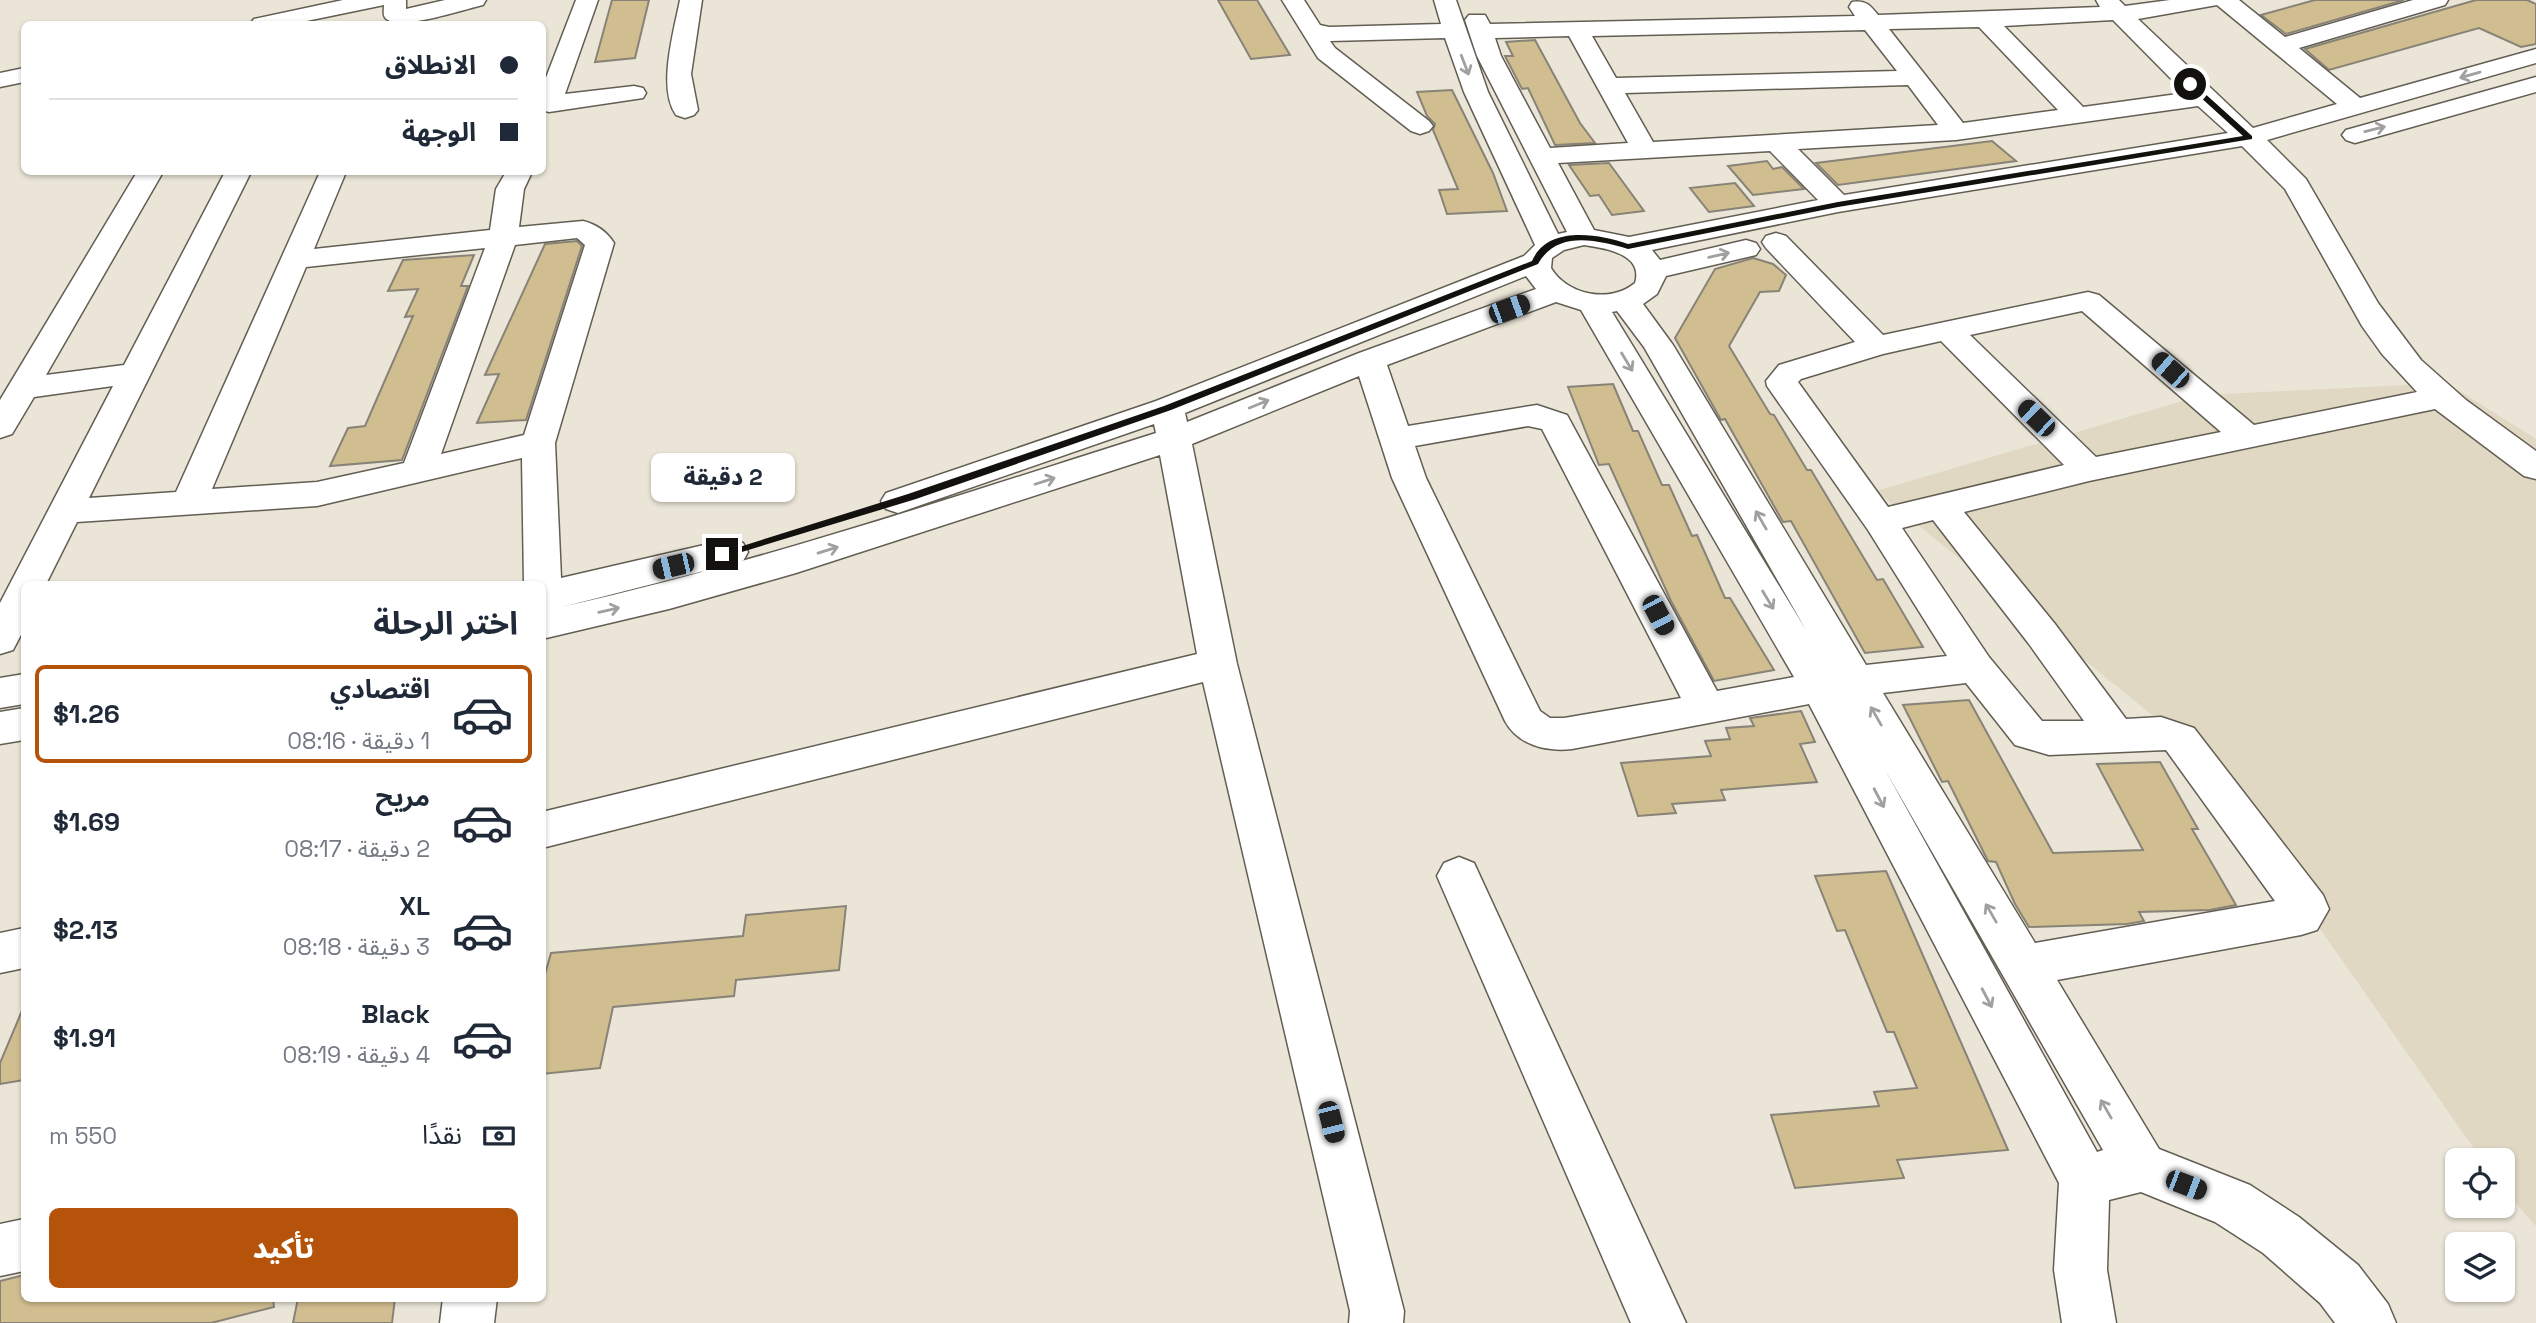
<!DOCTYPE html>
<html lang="ar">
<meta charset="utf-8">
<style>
body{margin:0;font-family:"Space Grotesk","Noto Sans Arabic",sans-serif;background:#f2f2f3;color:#1f2937;direction:rtl;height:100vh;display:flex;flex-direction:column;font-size:26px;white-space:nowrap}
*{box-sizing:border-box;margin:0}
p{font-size:23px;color:#747a83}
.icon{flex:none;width:38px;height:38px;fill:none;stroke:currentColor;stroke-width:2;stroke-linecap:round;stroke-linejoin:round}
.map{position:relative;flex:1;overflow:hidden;direction:ltr}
.panel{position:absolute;left:21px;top:581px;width:525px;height:721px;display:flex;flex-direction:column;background:#fff;border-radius:10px;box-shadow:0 2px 5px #0004;direction:rtl}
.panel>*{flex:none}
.top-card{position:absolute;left:21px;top:21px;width:525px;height:154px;border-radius:10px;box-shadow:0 2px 5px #0004;direction:rtl;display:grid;align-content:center;height:154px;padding:0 28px;background:#fff}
.tools{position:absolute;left:2445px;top:1148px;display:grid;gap:14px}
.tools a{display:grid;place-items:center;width:70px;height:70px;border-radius:10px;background:#fff;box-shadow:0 2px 5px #0004;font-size:35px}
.end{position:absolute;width:32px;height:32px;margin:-16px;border:9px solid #13110d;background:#fff;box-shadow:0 0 0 4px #fff}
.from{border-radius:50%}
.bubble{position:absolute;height:49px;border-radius:10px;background:#fff;box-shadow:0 2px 5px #0004;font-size:23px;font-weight:800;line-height:49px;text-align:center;direction:rtl}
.car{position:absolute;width:21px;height:42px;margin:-21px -10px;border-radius:9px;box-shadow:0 0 5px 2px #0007;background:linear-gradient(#222 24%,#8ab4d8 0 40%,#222 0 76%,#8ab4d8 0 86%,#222 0)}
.top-card b{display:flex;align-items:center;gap:24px;height:66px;font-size:26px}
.top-card b+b{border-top:2px solid #e0e1e3}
.top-card i{width:18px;height:18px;background:#1f2937}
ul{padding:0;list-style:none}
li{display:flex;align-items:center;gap:21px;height:98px;margin:0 14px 10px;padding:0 14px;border:4px solid transparent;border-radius:10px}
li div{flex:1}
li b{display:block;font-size:26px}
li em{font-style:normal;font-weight:800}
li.on{border-color:#b45309}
li>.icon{width:63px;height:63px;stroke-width:1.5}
h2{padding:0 28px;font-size:32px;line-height:84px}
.pay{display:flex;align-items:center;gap:18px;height:77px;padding:0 28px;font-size:26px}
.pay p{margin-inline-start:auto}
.primary-button{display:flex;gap:14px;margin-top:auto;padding:14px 28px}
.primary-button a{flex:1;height:80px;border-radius:10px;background:#b45309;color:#fff;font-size:28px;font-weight:800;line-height:80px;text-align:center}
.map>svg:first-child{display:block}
.built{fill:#e0d8c3}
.building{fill:#d1be90;stroke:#888377;stroke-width:2}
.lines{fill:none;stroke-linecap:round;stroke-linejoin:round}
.minor-casing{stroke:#635e53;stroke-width:3}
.minor{fill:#fff;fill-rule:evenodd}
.oneway{stroke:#a1a09e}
.route{fill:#13110d}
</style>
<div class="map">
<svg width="2536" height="1323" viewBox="0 0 2536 1323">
<rect width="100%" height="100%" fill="#eae5d7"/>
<polygon class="built" points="2447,383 2536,439 2536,1226 2503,1189 2502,1160 2482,1160 2194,749 1876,491 2203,395"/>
<g class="building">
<polygon points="612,0 649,0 635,58 595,62"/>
<polygon points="1218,0 1257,0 1290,55 1251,59"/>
<polygon points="2315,0 2404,0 2286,34 2261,15"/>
<polygon points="2476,0 2527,0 2536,4 2536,44 2521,47 2479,28 2329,70 2305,49"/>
<polygon points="1535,40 1580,123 1595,143 1555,145 1528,88 1522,89 1505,56 1513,56 1506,42"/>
<polygon points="1452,90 1493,173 1507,211 1447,214 1439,190 1458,189 1433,130 1435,124 1427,116 1417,92"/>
<polygon points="1992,141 2016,161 1838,185 1816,163"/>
<polygon points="1767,161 1773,169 1782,167 1804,189 1753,195 1728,166"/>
<polygon points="1609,163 1644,211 1612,215 1599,195 1590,196 1569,165"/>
<polygon points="1735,183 1754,206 1709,212 1690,188"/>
<polygon points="577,241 582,246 526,420 477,423 499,374 485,375 545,244"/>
<polygon points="474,255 461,286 468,286 402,460 330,466 348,428 365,426 413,316 405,317 418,289 388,291 403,260"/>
<polygon points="1753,258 1773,264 1786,275 1779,291 1760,292 1729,346 1770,414 1774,415 1807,470 1811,470 1877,580 1883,579 1923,647 1865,653 1791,521 1783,522 1725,419 1721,420 1675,338 1715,269"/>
<polygon points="1613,384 1633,431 1638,431 1662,485 1669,485 1692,536 1697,535 1725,598 1730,598 1774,670 1714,681 1671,601 1609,464 1599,465 1568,387"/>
<polygon points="1969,700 2053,853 2143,850 2097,764 2160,762 2198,829 2192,829 2236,905 2210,910 2139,912 2144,921 2127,924 2029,927 2015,904 1996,862 1988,861 1948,781 1942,782 1903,705"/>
<polygon points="1801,711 1815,742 1800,744 1817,782 1721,790 1725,800 1672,804 1676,813 1638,816 1621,763 1711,756 1705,741 1730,739 1726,728 1754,726 1750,718"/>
<polygon points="1886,871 2008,1150 1897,1160 1904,1178 1795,1188 1771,1115 1879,1106 1874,1092 1917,1088 1894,1032 1887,1032 1845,930 1837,931 1815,876"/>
<polygon points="846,906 839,970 736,980 734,996 613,1007 600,1068 542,1074 542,985 551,953 743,936 746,915"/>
<polygon points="24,1006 24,1080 0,1084 0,1063"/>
<polygon points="24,1275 24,1298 273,1298 274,1307 211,1323 0,1323 0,1281"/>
<polygon points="298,1298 395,1298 392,1323 293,1323"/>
</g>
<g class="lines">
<defs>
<g id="minor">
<path d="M343 0H406V9L445 0H486L483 5C465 9 403 30 388 20 382 17 384 11 384 5L292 24H250L254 19Z"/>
<polygon points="576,0 598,0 565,94 634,86 643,88 646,93 643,98 549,112 542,110 542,88"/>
<path d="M680 0H702L691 74 698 110 694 115 685 118 676 115C657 88 674 31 680 0Z"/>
<path d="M1282 0H1304L1320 25 1329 27 1441 24 1434 0H1456L1488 92 1558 234 1567 232 1477 56 1465 20 1469 15H1485L1490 24 1855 16 1849 7 1852 2C1866 0 1870 5 1878 15L2100 7 2096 0H2119L2125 6 2170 0H2239L2285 37 2413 0H2448L2445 5 2299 48 2360 98 2536 49V63L2267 140 2306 179 2378 303 2421 360 2466 400 2536 451V479L2524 476 2435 409 2089 481 1964 512 2055 624 2126 719 2161 717 2194 728 2323 895 2329 909 2317 930 2301 935 2057 980 2159 1149 2250 1185 2299 1217 2358 1265 2388 1304 2396 1323H2335L2320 1303 2263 1253 2215 1222 2141 1192 2109 1200 2107 1270 2116 1323H2062L2054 1270 2059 1183 1809 704 1572 749C1546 752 1518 745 1505 721L1392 478 1359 376 1192 444 1237 664 1404 1311 1403 1323H1349L1350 1311 1203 682 542 848V812L1197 654 1160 455 796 573 669 609 542 639V584H524L522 458 317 506 77 522 46 584H24V629L13 650 0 654V603L113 386 34 397 12 434 0 438V400L137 172H163L46 375 124 365 225 172H251L89 498 176 492 320 172H346L314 249 490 230 496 189 506 172H532L524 189 519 227 583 221C596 224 607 232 614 243L555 443 561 578 730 539 743 543 748 552 743 561 562 607C764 561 959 495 1156 433L1154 424 898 513 886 509 881 501 886 493 1156 401 1524 256 1535 245 1464 92 1445 38 1330 41 1335 48 1429 121 1433 126 1429 131 1420 134 1411 131 1318 58ZM2217 5 2337 104 2253 128 2138 19ZM2113 20 2185 93 2083 107 2004 26ZM1979 27 2058 110 1963 123 1889 29ZM1865 30 1897 71 1616 78 1592 36ZM1569 36 1628 143 1550 148 1501 56 1495 38ZM1908 85 1938 125 1653 142 1625 93ZM2198 106 2228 133 1844 195 1798 149 1956 140ZM2242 146 2285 189 2362 326 2382 354 2417 392 2254 425 2099 295 2088 292 1883 335 1786 236 1776 233 1766 236 1762 242 1766 248 1855 342 1779 365 1766 381 1767 386 1868 530 1947 656 1866 665 1673 345 1643 304 1657 294 1666 276 1756 255 1760 249 1756 243 1746 240 1660 260 1652 250 1838 212ZM1770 151 1818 200 1629 237 1594 230 1558 163ZM577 238 585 245 524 435 441 454 515 245ZM1584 245C1605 248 1644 254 1635 283 1610 304 1567 295 1551 268L1552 258 1564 250ZM485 248 404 463 317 482 212 489 306 267ZM1526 276 1536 289 1359 353 1187 422 1185 413ZM1556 302 1581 310 1794 677 1717 691 1567 415 1537 405 1408 426 1387 365ZM1617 311 1644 347 1806 630 1612 312ZM2082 311 2221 432 2096 457 1970 335ZM1941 341 2064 465 1888 507 1798 382 1801 379 1883 354ZM1528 426 1542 429 1681 698 1564 718H1550L1540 711 1426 478 1415 446ZM1933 520 2029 644 2084 721H2042L1989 657 1902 528ZM1966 683 2015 745 2049 755 2166 750 2275 901 2035 943 1883 693ZM1884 768 2103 1150 2097 1152Z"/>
<polygon points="24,68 24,82 0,87 0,73"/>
<polygon points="2536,77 2536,92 2355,143 2346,140 2342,135 2346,130"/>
<polygon points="24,674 24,704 0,708 0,678"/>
<polygon points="24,708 24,740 0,744 0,712"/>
<polygon points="1459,857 1474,863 1686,1323 1631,1323 1437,876 1444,863"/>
<polygon points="24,928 24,968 0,973 0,933"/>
<polygon points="24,1219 24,1271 0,1276 0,1224"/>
<polygon points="443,1298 497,1298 494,1323 440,1323"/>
</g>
</defs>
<use href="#minor" class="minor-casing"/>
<use href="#minor" class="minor"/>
</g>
<defs><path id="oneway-shaft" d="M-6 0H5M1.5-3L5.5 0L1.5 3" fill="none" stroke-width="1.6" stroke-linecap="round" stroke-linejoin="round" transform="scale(1.75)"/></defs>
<g class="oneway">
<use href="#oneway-shaft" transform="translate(1465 65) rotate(69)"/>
<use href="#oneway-shaft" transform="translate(2470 75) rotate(164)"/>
<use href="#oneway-shaft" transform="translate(2375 129) rotate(-14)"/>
<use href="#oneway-shaft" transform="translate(1719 255) rotate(-13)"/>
<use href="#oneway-shaft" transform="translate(1627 362) rotate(59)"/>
<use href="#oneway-shaft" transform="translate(1259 404) rotate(-22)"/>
<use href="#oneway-shaft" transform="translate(1045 481) rotate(-18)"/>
<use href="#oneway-shaft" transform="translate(1761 520) rotate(-120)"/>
<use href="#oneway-shaft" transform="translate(828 550) rotate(-17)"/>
<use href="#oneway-shaft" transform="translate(1768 600) rotate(59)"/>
<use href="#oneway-shaft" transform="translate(609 610) rotate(-13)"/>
<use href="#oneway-shaft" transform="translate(1876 716) rotate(-120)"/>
<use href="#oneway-shaft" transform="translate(1879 798) rotate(62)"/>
<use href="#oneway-shaft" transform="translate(1991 913) rotate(-120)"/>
<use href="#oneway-shaft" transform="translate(1987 998) rotate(62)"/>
<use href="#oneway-shaft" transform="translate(2106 1109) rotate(-120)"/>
</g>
<path class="route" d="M2187 82H2192L2252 136V139L1838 207 1628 249C1597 240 1557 230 1538 264L1171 410 916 499 722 558 717 554 908 494 1164 406 1532 261C1548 225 1598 234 1628 244L1838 202 2243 136 2187 85Z"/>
</svg>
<div class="tools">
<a><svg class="icon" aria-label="locate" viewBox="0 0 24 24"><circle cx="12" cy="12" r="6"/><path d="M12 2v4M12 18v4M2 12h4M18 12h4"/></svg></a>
<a><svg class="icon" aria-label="layers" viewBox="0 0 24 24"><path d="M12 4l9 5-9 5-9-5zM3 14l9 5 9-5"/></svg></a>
</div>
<i class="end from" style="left:2190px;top:84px"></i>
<i class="end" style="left:722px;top:554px"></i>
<div class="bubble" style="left:651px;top:453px;width:144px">2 دقيقة</div>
<i class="car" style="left:1509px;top:309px;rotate:70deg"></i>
<i class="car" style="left:2170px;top:370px;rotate:311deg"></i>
<i class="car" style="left:2036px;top:418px;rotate:314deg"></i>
<i class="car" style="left:673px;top:566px;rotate:257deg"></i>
<i class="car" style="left:1658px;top:615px;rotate:152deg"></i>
<i class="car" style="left:1331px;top:1122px;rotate:166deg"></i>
<i class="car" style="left:2186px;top:1185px;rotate:111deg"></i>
<div class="top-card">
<b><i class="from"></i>الانطلاق</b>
<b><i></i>الوجهة</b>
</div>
<section class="panel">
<h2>اختر الرحلة</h2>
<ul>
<li class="on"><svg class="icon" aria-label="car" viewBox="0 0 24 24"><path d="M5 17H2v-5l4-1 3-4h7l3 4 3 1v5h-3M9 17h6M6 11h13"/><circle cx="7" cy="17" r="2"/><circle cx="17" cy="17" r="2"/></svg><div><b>اقتصادي</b><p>1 دقيقة · 08:16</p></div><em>$1.26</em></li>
<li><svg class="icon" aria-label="car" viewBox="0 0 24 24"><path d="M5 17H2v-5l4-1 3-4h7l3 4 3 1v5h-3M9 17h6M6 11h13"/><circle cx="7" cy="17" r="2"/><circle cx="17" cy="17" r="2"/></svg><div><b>مريح</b><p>2 دقيقة · 08:17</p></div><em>$1.69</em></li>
<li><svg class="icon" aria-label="car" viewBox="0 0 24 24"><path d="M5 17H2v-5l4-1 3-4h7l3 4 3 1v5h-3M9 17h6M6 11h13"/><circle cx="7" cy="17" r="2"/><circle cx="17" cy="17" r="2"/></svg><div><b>XL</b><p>3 دقيقة · 08:18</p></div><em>$2.13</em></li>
<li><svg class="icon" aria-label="car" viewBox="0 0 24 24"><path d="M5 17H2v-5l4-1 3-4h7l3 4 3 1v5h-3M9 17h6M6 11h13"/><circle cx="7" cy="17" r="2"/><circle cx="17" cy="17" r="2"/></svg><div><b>Black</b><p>4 دقيقة · 08:19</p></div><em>$1.91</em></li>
</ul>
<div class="pay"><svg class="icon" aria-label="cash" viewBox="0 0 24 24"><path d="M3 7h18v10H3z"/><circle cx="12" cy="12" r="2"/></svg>نقدًا<p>550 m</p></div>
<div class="primary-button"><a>تأكيد</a></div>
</section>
</div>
